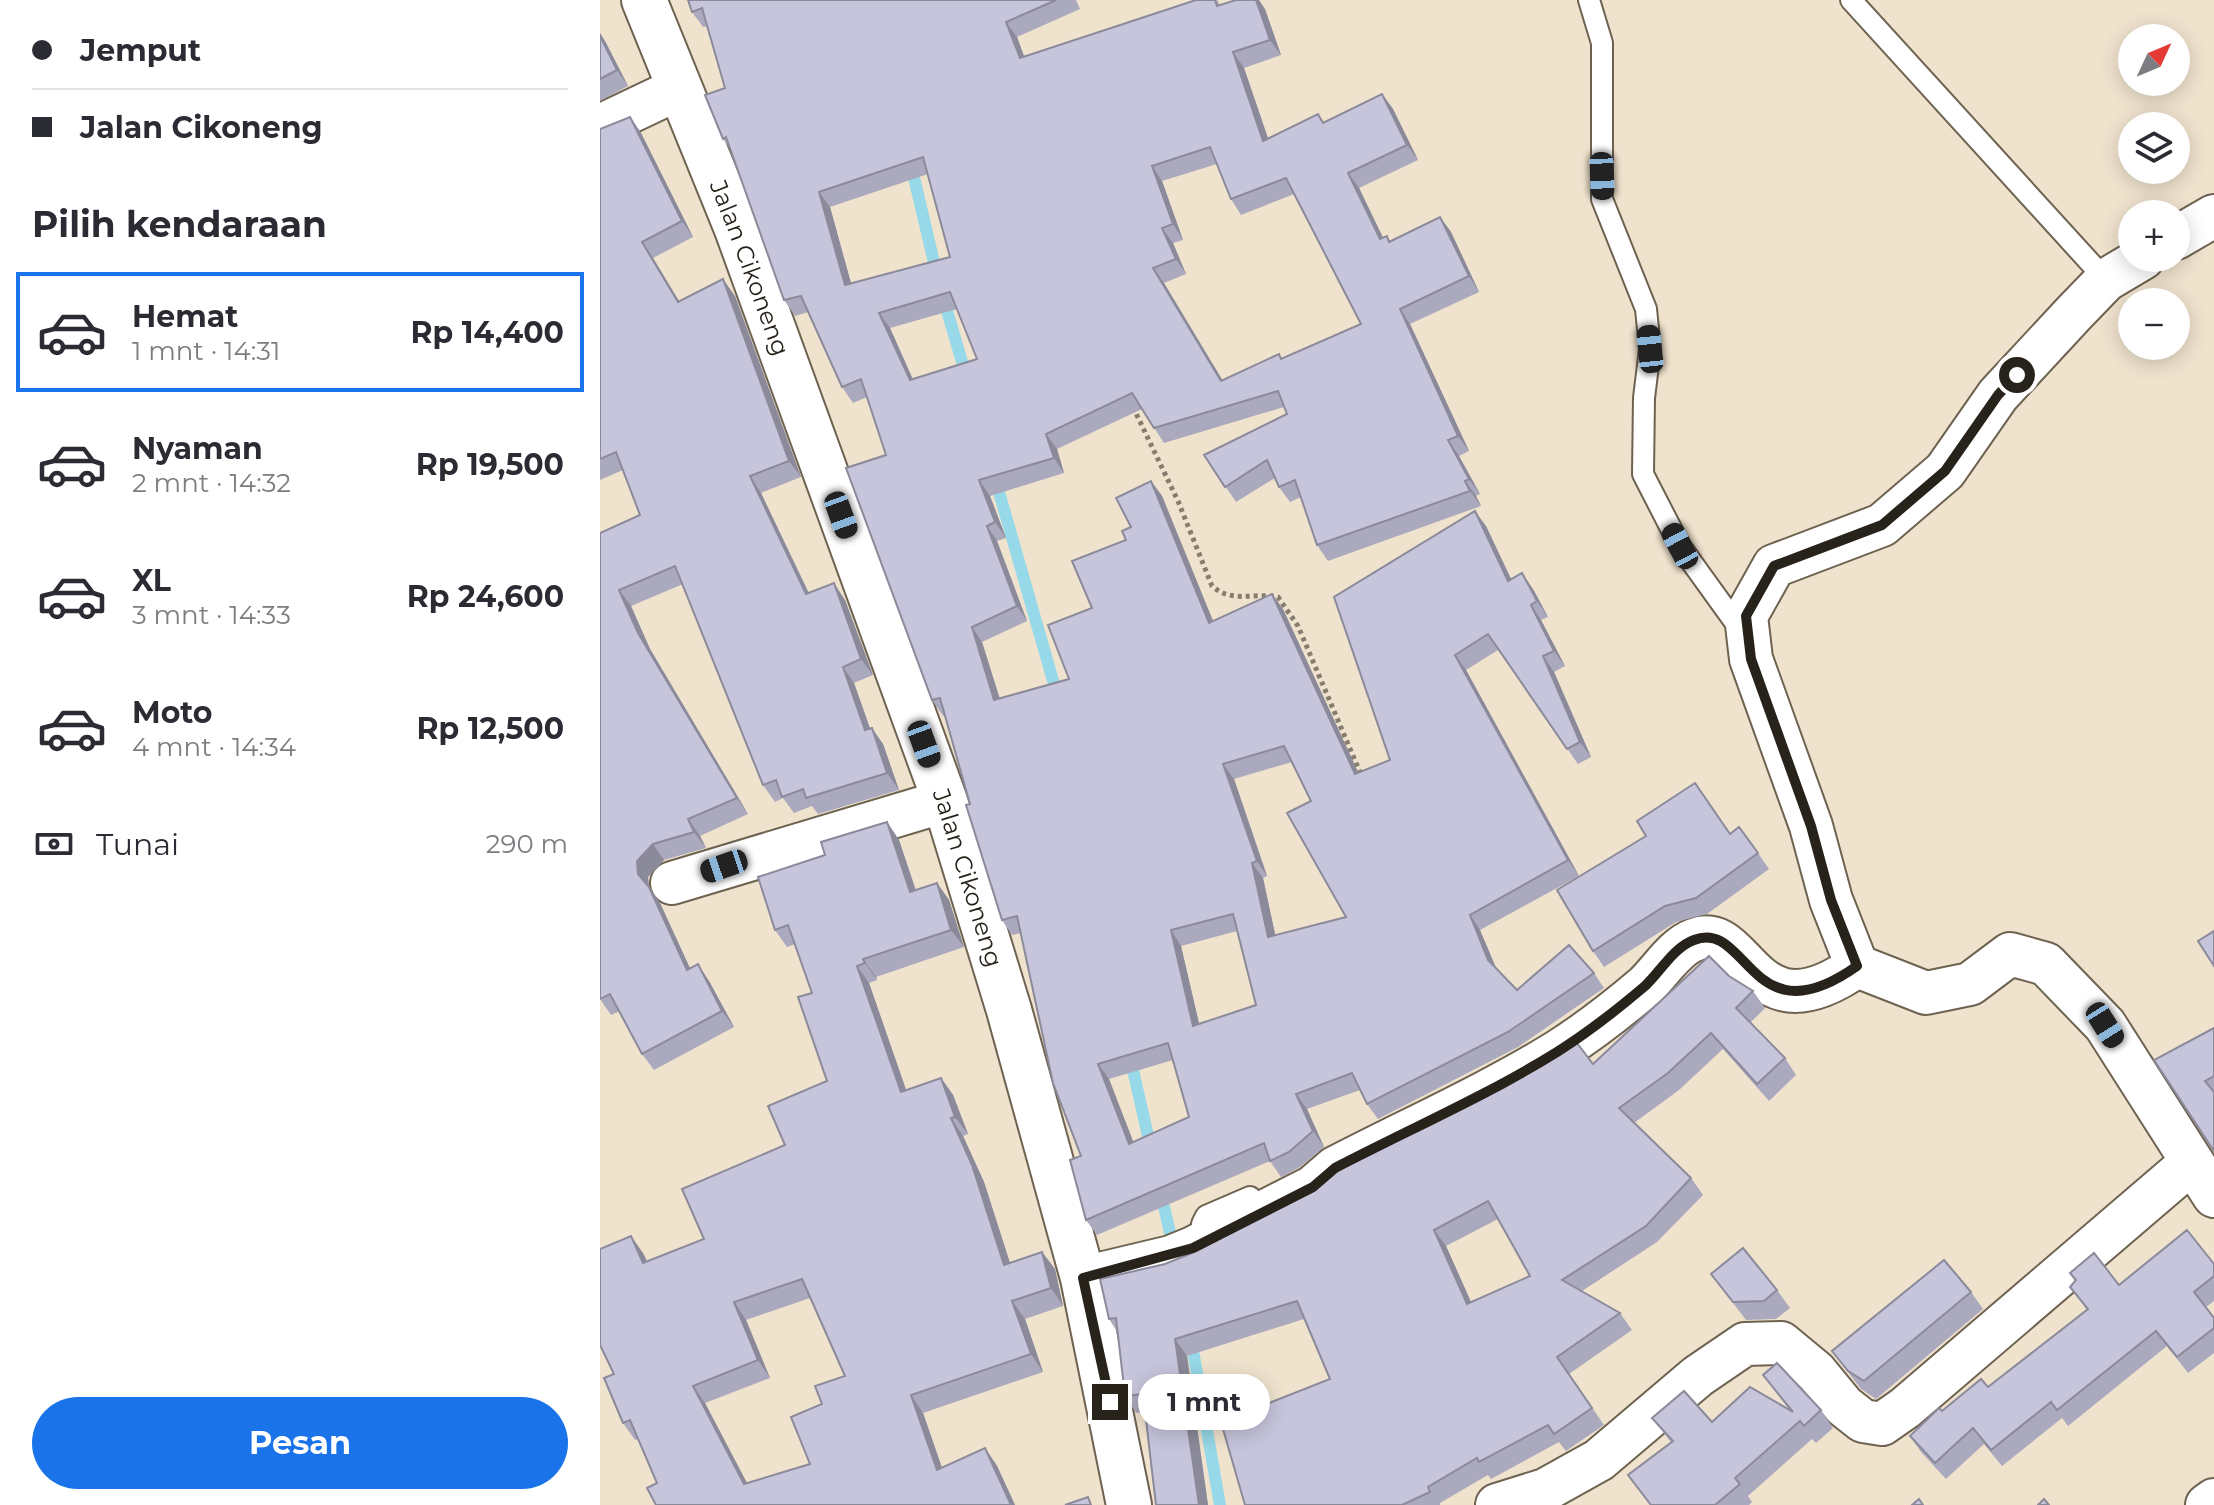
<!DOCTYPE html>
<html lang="id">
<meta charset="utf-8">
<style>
body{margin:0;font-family:Montserrat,sans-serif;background:#f7f7f7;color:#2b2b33;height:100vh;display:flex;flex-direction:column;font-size:30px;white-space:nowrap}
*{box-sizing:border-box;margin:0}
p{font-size:26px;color:#7c7c81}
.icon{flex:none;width:44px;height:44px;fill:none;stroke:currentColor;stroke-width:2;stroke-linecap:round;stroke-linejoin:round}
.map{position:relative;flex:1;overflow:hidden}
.details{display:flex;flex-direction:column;background:#fff;width:600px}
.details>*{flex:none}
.top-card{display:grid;align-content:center;height:176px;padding:0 32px;background:#fff}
.needle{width:52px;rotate:46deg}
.fabs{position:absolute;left:1518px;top:24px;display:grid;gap:16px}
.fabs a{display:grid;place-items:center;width:72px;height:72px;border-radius:50%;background:#fff;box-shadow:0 4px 20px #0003;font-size:40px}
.end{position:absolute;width:36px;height:36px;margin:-18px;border:10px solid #27221a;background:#fff;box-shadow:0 0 0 4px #fff}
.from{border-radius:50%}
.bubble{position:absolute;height:56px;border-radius:28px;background:#fff;box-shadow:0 4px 20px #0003;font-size:26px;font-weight:700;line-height:56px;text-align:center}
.car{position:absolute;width:24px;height:48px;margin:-24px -12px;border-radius:10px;box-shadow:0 0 6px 2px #0007;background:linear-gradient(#222 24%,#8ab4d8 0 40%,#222 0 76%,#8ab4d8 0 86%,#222 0)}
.top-card b{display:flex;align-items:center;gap:28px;height:76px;font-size:30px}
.top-card b+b{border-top:2px solid #e1e1e2}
.top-card i{width:20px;height:20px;background:#2b2b33}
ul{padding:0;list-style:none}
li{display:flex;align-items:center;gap:24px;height:120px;margin:0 16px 12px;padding:0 16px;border:4px solid transparent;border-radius:0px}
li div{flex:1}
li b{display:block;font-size:30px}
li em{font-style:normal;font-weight:700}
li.active{border-color:#1a73e8}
li>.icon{width:72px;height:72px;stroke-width:1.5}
h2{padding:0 32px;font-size:36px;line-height:96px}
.pay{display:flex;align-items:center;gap:20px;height:88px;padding:0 32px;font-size:30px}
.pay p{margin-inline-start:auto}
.button{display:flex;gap:16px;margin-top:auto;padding:16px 32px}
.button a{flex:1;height:92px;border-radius:48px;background:#1a73e8;color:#fff;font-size:32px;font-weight:700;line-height:92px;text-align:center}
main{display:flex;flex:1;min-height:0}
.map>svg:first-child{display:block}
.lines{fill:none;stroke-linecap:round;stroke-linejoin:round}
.stream{stroke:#97d9e8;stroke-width:12}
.lane-casing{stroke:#6e6250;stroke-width:24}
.street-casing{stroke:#6e6250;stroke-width:46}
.secondary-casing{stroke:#6e6250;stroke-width:48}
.path{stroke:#867d6f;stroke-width:5;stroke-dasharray:4 4;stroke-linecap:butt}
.lane{stroke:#fff;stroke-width:20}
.street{stroke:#fff;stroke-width:42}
.secondary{stroke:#fff;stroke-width:44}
.wall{fill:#aba9bd;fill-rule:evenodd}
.shaded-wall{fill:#8b8a9a}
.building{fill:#c7c5dc;stroke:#8b8a9a;stroke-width:2;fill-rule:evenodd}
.route{stroke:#27221a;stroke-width:10}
.labels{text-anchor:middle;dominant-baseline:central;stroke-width:7;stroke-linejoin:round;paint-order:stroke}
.street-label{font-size:24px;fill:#27221a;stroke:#f0e3ce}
</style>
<main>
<section class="details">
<div class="top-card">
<b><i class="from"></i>Jemput</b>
<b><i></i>Jalan Cikoneng</b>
</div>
<h2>Pilih kendaraan</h2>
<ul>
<li class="active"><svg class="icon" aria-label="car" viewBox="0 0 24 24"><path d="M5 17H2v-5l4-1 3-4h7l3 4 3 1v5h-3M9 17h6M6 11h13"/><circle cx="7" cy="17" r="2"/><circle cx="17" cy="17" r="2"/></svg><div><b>Hemat</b><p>1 mnt · 14:31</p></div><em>Rp 14,400</em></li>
<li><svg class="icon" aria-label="car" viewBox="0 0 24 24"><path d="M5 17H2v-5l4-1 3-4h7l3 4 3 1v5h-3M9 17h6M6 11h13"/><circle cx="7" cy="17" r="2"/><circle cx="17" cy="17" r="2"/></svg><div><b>Nyaman</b><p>2 mnt · 14:32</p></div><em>Rp 19,500</em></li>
<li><svg class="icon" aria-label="car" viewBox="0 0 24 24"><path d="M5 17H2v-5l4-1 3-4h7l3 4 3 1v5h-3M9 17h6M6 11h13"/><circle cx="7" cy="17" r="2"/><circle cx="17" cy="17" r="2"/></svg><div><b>XL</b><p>3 mnt · 14:33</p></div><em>Rp 24,600</em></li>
<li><svg class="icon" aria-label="car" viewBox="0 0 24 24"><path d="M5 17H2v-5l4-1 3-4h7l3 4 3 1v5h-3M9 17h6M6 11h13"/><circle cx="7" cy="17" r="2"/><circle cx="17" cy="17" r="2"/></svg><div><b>Moto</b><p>4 mnt · 14:34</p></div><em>Rp 12,500</em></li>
</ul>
<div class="pay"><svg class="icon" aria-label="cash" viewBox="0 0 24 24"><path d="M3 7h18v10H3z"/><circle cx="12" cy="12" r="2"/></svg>Tunai<p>290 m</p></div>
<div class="button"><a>Pesan</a></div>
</section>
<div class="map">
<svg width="1614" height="1505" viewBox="0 0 1614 1505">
<rect width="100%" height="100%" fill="#f0e3ce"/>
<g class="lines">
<g class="stream">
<polyline points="311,165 337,275"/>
<polyline points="343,297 367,379"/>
<polyline points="395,478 458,698"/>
<polyline points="530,1057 551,1149"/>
<polyline points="561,1194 574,1250"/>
<polyline points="591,1339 620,1505"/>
</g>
<defs>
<g id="lane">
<polyline points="989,0 1002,43 1002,199 1046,309 1050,349 1044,398 1043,474 1080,546 1142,632"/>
<polyline points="1251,0 1506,280"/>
<polyline points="606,1239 602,1224 606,1216 650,1197"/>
</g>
<g id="street">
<polyline points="0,126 78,89"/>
<polyline points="1576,238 1614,216"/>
<polyline points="1543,258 1506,280 1475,312 1398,395 1345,471 1282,525 1174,566 1146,616 1151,659 1211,826 1231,900 1257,966 1326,993 1370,984 1410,954 1446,964 1505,1025 1614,1196"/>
<polyline points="72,883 345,801"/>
<path d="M483 1278 571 1257 593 1248 713 1187 735 1168C808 1130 887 1095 957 1052 987 1033 1018 1009 1045 986 1060 972 1075 947 1094 940 1148 918 1149 1042 1257 966"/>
<polyline points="897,1505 945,1490 999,1460 1098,1376 1145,1344 1181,1343 1216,1372 1244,1406 1263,1421 1282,1424 1305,1408 1591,1163"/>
<polyline points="1607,1505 1614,1500"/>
</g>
<g id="secondary">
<path id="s1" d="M44 0 137 229 345 801 409 1010 483 1278 529 1505"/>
</g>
</defs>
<use href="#lane" class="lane-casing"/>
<use href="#street" class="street-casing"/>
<use href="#secondary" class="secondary-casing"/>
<path class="path" d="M533 407 578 501 612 586C633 604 653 592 678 597L698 626 762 777"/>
<use href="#lane" class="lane"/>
<use href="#street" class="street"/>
<use href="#secondary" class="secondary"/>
</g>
<g class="wall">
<path d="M88 0H476L480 9 417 37 424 56 596 0H617L620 5 665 9 681 55 644 68 668 138 724 122 782 94 793 109 818 160 759 188 783 238 787 236 790 241 840 217 851 232 879 292 810 324 869 451 859 456 880 494 876 496 881 506 728 561 717 545 701 497 690 502 679 487 675 478 636 502 604 455 687 414 684 407 564 443 542 409 457 449 464 473 390 496 406 538 397 541 427 621 382 642 399 698 469 679 492 608 526 540 551 481 562 496 613 621 672 594 683 609 758 773 790 760 886 526 911 579 933 589 948 617 941 620 965 666 954 672 991 757 978 764 898 650 866 670 979 876 880 930 896 968 917 990 994 973 1004 988 918 1047 778 1119 767 1104 760 1090 707 1109 724 1147 700 1167 681 1177 670 1161 497 1235 486 1220 481 1156 421 933 412 935 402 920 345 715 343 716 332 700 286 455 267 397 253 403 242 387 208 312 195 316 184 300 131 150 123 139 125 88 107 26 103 27 92 12ZM617 164 631 199 641 215 694 194 761 324 682 359 679 354 622 380 564 283 586 274 573 243 583 240 562 181ZM328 174 350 257 251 284 230 207ZM357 309 377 359 313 379 290 328ZM692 762 711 801 746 917 675 935 663 878 667 876 634 779ZM637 931 656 1005 599 1023 581 946ZM573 1060 589 1117 533 1142 509 1079Z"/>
<polygon points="0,33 6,43 28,86 0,101"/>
<polygon points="30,117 41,133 93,237 53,258 79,302 135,296 201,477 161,493 209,593 245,600 273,675 254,683 270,728 283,744 299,790 218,814 212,806 194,813 183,798 175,802 163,785 83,584 31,606 50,649 148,814 100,836 106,848 64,860 48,877 49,887 60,903 90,968 109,981 134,1027 54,1070 42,1054 20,1011 11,1015 0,999 0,533 40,515 23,470 0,480 0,129"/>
<path d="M287 822 299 840 316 890 337 883 349 900 364 947 276 977 277 980 269 983 306 1090 341 1078 353 1095 368 1134 363 1136 384 1182 410 1263 442 1252 455 1269 463 1306 425 1319 443 1372 323 1413 342 1468 385 1448 397 1466 415 1505 57 1483 38 1439 35 1440 23 1423 14 1374 43 1253 47 1261 104 1239 185 1145 227 1081 212 993 195 944 187 947 175 930 225 855ZM210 1298 245 1376 222 1404 210 1464 147 1484 105 1403 170 1378 146 1320Z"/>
<polygon points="1130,834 1158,853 1169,869 1107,914 1076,922 1004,967 993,951"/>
<path d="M1129 976 1153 991 1165 1008 1150 1023 1185 1058 1196 1075 1169 1101 1123 1049 1079 1090 1034 1123 1091 1178 1103 1195 1057 1242 982 1291 1020 1313 1032 1330 969 1374 1004 1425 966 1451 959 1442 891 1479 888 1475 840 1503V1505H645L730 1379 704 1319 587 1356 608 1505H556L545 1412 536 1413 525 1396 518 1333 509 1319 565 1264 592 1253 993 1064ZM898 1219 930 1276 871 1302 846 1246Z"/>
<polygon points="1614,1028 1614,1152 1554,1060"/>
<polygon points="1614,1264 1614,1301 1606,1307 1614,1318 1614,1353 1588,1373 1567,1346 1468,1426 1462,1418 1402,1466 1384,1444 1346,1479 1321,1452 1310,1436 1342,1411 1388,1387 1487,1310 1470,1287 1475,1281 1470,1273 1519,1285"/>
<polygon points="1111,1274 1177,1290 1190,1308 1176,1319 1146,1320"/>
<polygon points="1371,1292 1383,1309 1276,1399 1261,1389 1232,1351"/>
<polygon points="1163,1375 1221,1410 1233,1428 1216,1443 1212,1439 1148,1496 1152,1502 1149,1505 1050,1505 1028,1475 1071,1442 1052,1418 1112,1422 1190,1411"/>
</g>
<g class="shaded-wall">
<polygon points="656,0 659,0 665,9 681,55 670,40"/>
<polygon points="406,22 417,37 430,73 420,58"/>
<polygon points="0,33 6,43 28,86 17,70 0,36"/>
<polygon points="633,52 644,68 674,156 663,141"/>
<polygon points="782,94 793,109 818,160 807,145"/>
<polygon points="30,117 41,133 93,237 82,221"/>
<polygon points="552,166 562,181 583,240 573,224"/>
<polygon points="748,173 759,188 791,254 780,239"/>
<polygon points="219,192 230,207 256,301 245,285"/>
<polygon points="840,217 851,232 879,292 869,276"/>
<polygon points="562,228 573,243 586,274 576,259"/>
<polygon points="42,242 53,258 90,319 78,302"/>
<polygon points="553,268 564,283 632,396 621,381"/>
<polygon points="123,279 135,296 201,477 189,461"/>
<polygon points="800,309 810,324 869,451 858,436"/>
<polygon points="279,313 290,328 320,396 310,380"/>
<polygon points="446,434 457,449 464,473 454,458"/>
<polygon points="848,440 859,456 880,494 869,479"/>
<polygon points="150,476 161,493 217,611 206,594"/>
<polygon points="379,480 390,496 406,538 395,522"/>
<polygon points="551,481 562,496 620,638 609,623"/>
<polygon points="865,481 876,496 881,506 870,491"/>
<polygon points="875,511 886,526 919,596 908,581"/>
<polygon points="387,526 397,541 427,621 417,606"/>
<polygon points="922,573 933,589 948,617 937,601"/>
<polygon points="234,583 245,600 273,675 261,659"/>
<polygon points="19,590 31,606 50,649 148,814 137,798 38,633"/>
<polygon points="672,594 683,609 766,789 755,774"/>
<polygon points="931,605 941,620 965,666 954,651"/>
<polygon points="372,627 382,642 405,715 394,700"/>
<polygon points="855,655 866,670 979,876 968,860"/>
<polygon points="943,656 954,672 991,757 980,742"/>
<polygon points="243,667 254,683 276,746 265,730"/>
<polygon points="272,728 283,744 299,790 287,773"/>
<polygon points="623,764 634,779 667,876 657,861"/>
<polygon points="88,819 100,836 106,848 94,832"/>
<polygon points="287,822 299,840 322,910 310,892"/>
<polygon points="53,844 64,860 48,877 49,887 60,903 98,986 87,970 38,874 37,861"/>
<polygon points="652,863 663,878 679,952 668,937"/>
<polygon points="337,883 349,900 364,947 351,930"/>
<polygon points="870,915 880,930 899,975 888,960"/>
<polygon points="571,930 581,946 603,1041 593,1026"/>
<polygon points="263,959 276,977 277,980 265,963"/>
<polygon points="98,964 109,981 134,1027 122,1011"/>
<polygon points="257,966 269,983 313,1110 301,1092"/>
<polygon points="498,1064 509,1079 540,1159 529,1144"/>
<polygon points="341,1078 353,1095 368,1134 355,1117"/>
<polygon points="696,1094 707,1109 724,1147 713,1131"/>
<polygon points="351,1118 363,1136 384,1182 416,1282 404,1265"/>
<polygon points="834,1230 846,1246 879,1320 867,1304"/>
<polygon points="31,1236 43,1253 55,1280 43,1263"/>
<polygon points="442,1252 455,1269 463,1306 451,1288"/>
<polygon points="412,1301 425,1319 443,1372 431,1354"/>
<polygon points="134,1302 146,1320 170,1378 158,1360"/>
<polygon points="575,1339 587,1356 608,1505 599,1505"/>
<polygon points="93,1386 105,1403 157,1502 144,1484"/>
<polygon points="311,1395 323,1413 349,1488 337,1470"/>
<polygon points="385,1448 397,1466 415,1505 411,1505"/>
</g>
<g class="building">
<path d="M88 0H456L406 22 420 58 596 0H615L617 6 636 0H656L670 40 633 52 663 141 718 114 723 123 782 94 807 145 748 173 780 239 787 236 789 242 840 217 869 276 800 309 858 436 848 440 869 479 865 481 870 491 717 545 695 480 679 487 667 460 625 487 604 455 687 414 678 391 554 428 532 393 446 434 454 458 379 480 395 522 387 526 417 606 372 627 394 700 469 679 448 625 492 608 472 561 526 540 522 531 531 527 516 498 551 481 609 623 672 594 755 774 790 760 734 597 875 511 908 581 922 573 937 601 931 605 954 651 943 656 980 742 967 749 888 634 855 655 968 860 870 915 888 960 917 990 969 945 994 973 908 1032 767 1104 752 1073 696 1094 713 1131 689 1152 670 1161 664 1143 486 1220 470 1160 481 1156 453 1083 417 916 402 920 366 805 370 804 340 698 332 700 246 468 286 455 261 379 242 387 201 296 184 300 126 137 123 139 105 95 125 88 102 8 92 12ZM610 147 631 199 686 178 761 324 681 359 679 354 621 381 553 268 576 259 562 228 573 224 552 166ZM323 157 350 257 245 285 219 192ZM350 292 377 359 310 380 279 313ZM684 746 711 801 687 813 746 917 668 937 652 863 657 861 623 764ZM633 914 656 1005 593 1026 571 930ZM568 1043 589 1117 529 1144 498 1064Z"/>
<polygon points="0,36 17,70 0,79"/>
<polygon points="30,117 82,221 42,242 78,302 123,279 189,461 150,476 206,594 234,583 261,659 243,667 265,730 272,728 287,773 206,798 203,789 182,797 176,780 163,785 75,566 19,590 38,633 137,798 88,819 94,832 53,844 37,861 38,874 49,887 87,970 98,964 122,1011 42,1054 10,994 0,999 0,533 40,515 16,452 0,459 0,129"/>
<polygon points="1095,783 1130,834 1139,827 1158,853 1096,898 1065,906 993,951 957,890 1046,836 1037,821"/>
<path d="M287 822 310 892 337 883 351 930 263 959 265 963 257 966 301 1092 341 1078 355 1117 351 1118 372 1165 404 1265 442 1252 451 1288 412 1301 431 1354 311 1395 337 1470 385 1448 411 1505H56L47 1488 57 1483 30 1420 23 1423 4 1378 14 1374 0 1345V1249L31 1236 43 1263 104 1239 82 1189 185 1145 168 1106 227 1081 198 997 212 993 188 925 175 930 158 877 225 855 221 842ZM202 1279 245 1376 215 1386 222 1404 191 1417 210 1464 144 1484 93 1386 158 1360 134 1302Z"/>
<polygon points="1614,931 1614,966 1598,941"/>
<path d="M1109 956 1129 976 1153 991 1136 1008 1185 1058 1157 1084 1111 1033 1068 1073 1019 1108 1091 1178 1046 1226 962 1280 1020 1313 957 1357 992 1408 954 1434 948 1425 879 1462 877 1458 828 1487 830 1492 802 1505H645L621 1422 730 1379 697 1301 575 1339 599 1505H556L543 1394 525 1396 516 1318 509 1319 500 1279 565 1264 592 1253 712 1192 737 1171 903 1088 977 1043 993 1064ZM888 1201 930 1276 867 1304 834 1230Z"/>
<polygon points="1614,1028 1614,1076 1605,1081 1614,1092 1614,1151 1554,1060"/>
<polygon points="1587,1230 1614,1264 1614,1276 1594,1292 1614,1318 1614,1328 1577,1357 1556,1331 1457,1410 1451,1402 1391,1450 1373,1428 1335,1463 1310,1436 1339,1408 1342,1411 1381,1379 1388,1387 1488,1309 1470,1287 1476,1280 1470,1273 1494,1253 1519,1285"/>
<polygon points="1143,1248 1177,1290 1164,1301 1133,1302 1111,1274"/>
<polygon points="1344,1260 1371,1292 1264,1381 1248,1371 1232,1351"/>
<polygon points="1177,1363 1221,1410 1204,1426 1200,1421 1135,1478 1140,1484 1115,1505 1051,1505 1028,1475 1073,1441 1052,1418 1084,1391 1112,1422 1150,1387 1193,1412 1163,1375"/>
<polygon points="488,1497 491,1505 465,1505"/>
<polygon points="1319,1499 1323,1505 1312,1505"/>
<polygon points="1444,1499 1449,1505 1438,1505"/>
</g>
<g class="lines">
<path class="route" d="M510 1402 483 1278 593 1248 713 1187 735 1168C808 1130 888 1095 957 1052 987 1033 1018 1009 1045 986 1060 972 1074 947 1094 940 1148 918 1150 1042 1257 966L1231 900 1211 826 1151 659 1146 616 1174 566 1282 525 1345 471 1398 395 1417 375"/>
</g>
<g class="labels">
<g class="street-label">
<text stroke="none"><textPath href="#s1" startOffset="288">Jalan Cikoneng</textPath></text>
<text stroke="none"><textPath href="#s1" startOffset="936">Jalan Cikoneng</textPath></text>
</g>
</g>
</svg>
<div class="fabs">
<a><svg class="needle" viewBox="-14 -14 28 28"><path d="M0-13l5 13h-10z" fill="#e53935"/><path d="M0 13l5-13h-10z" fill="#7c7c81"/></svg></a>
<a><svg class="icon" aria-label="layers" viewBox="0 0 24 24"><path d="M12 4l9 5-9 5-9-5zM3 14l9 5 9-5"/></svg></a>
<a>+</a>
<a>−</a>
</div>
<i class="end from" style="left:1417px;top:375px"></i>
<i class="end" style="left:510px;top:1402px"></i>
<div class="bubble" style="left:538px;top:1374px;width:132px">1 mnt</div>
<i class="car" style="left:1002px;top:176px;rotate:178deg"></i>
<i class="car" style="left:1050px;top:349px;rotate:354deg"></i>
<i class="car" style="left:241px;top:515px;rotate:160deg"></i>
<i class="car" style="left:1080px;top:546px;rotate:332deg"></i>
<i class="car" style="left:324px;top:744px;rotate:160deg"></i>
<i class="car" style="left:124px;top:866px;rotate:251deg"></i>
<i class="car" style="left:1505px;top:1025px;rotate:148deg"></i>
</div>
</main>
